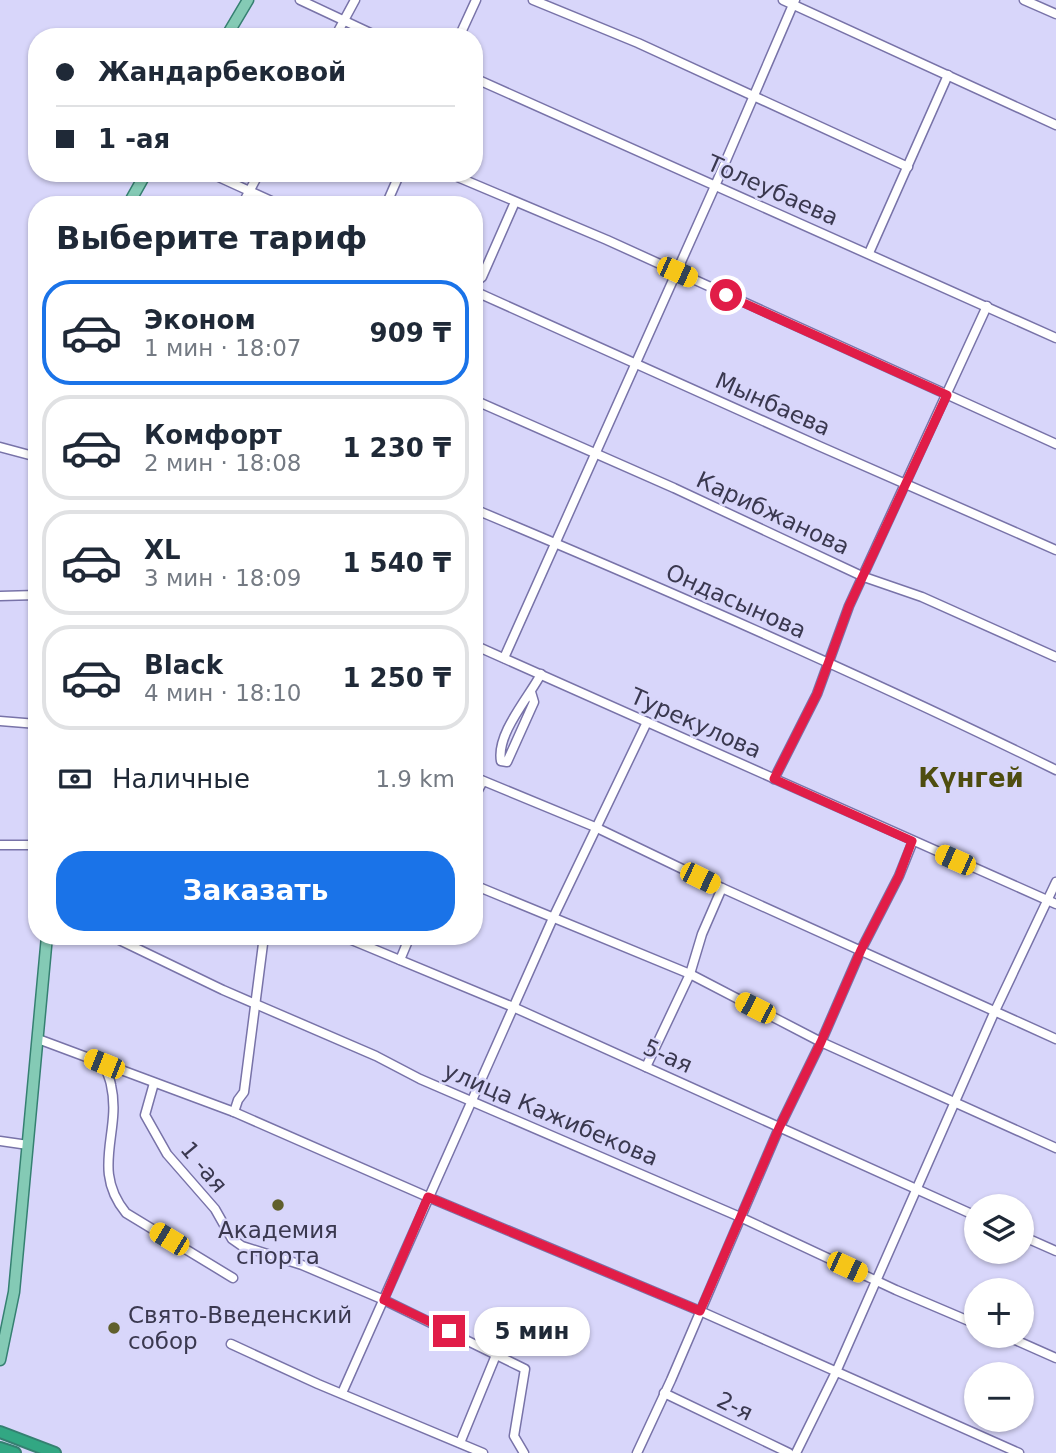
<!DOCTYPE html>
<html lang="ru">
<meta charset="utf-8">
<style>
body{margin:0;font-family:"DejaVu Sans",sans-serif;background:#f2f2f3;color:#1f2937;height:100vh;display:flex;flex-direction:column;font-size:26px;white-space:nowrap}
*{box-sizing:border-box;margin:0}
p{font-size:23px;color:#747a83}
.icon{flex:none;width:38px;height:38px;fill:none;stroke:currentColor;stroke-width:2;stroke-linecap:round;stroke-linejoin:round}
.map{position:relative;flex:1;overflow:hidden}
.panel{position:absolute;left:28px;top:196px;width:455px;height:749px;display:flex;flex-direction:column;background:#fff;border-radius:28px;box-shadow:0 2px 5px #0004}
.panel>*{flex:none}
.guide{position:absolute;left:28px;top:28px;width:455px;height:154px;border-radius:28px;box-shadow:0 2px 5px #0004;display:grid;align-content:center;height:154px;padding:0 28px;background:#fff}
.tools{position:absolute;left:964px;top:1194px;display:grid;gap:14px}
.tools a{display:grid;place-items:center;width:70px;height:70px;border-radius:50%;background:#fff;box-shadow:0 2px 5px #0004;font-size:35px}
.end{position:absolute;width:32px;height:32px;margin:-16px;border:9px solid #e11d48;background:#fff;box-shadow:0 0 0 4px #fff}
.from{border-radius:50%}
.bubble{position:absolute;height:49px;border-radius:24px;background:#fff;box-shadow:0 2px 5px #0004;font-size:23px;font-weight:700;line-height:49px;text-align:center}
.car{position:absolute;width:21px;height:42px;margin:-21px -10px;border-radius:9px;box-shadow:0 0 5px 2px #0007;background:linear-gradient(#f5c518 24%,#345 0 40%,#f5c518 0 76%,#345 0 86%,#f5c518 0)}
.guide b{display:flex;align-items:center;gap:24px;height:66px;font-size:26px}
.guide b+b{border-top:2px solid #e0e1e3}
.guide i{width:18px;height:18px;background:#1f2937}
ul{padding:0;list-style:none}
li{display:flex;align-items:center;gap:21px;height:105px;margin:0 14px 10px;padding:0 14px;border:4px solid #e0e1e3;border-radius:28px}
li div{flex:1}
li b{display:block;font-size:26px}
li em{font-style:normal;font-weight:700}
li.current{border-color:#1a73e8}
li>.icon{width:63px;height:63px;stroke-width:1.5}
h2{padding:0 28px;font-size:32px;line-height:84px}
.pay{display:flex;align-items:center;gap:18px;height:77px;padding:0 28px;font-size:26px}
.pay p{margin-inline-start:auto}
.button{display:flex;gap:14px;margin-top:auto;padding:14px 28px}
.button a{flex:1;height:80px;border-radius:28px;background:#1a73e8;color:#fff;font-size:28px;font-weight:700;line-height:80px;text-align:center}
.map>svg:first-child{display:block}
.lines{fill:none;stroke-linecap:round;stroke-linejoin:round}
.minor-casing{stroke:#7873a8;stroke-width:11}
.major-casing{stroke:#358071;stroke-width:13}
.highway-casing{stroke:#358071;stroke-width:14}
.minor{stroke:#fff;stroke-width:8}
.major{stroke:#84cab5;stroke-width:10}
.highway{stroke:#32a783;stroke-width:10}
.route{stroke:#e11d48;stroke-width:9}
.poi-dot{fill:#605f2c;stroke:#d8d6fa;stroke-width:2.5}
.labels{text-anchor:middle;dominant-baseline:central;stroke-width:5;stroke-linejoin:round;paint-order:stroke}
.street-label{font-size:23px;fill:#3a384f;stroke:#d8d6fa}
.poi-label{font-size:23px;fill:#3a384f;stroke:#d8d6fa}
.quarter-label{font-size:26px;font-weight:bold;fill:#4e4d0f;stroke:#d8d6fa}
</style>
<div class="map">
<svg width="1056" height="1453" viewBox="0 0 1056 1453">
<rect width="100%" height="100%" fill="#d8d6fa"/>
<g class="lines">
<defs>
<g id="minor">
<polyline points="300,0 379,37"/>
<polyline points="533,0 638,43 908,167"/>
<polyline points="783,0 1056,125"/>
<polyline points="1024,0 1056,14"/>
<polyline points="335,37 355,0"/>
<polyline points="459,37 476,0"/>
<polyline points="474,78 1056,338"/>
<polyline points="210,173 280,205"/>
<polyline points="448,173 607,240 1056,444"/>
<polyline points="242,205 259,173"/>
<polyline points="386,205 400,173"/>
<polyline points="869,253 948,75"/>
<polyline points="474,283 482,277 515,202"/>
<polyline points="474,291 819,446 1056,550"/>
<polyline points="474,400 674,488 864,577 922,597 1056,657"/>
<polyline points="0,447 37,457"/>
<path d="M474 509C670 591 865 676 1056 770"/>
<polyline points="0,596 37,595"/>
<polyline points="474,645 1056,904"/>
<polyline points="504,658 715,186 795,0"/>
<path d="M531 692 534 702 507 762 501 761C496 734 529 697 541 674"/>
<polyline points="0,721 37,724"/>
<polyline points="474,777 595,827 722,888 1056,1039"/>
<polyline points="774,779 817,694 849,606 987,306"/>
<polyline points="474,798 483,781"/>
<polyline points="0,845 37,845"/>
<polyline points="474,885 690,974 821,1042 1056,1148"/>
<polyline points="111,936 223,990 376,1056 420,1079 740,1217 896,1290 976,1324"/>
<polyline points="342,936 513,1007 976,1216"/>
<polyline points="400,960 410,936"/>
<polyline points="38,1039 234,1112 428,1197 700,1311 1019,1453"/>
<path d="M104 1064C106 1071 110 1078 111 1085 122 1132 90 1169 126 1213L233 1278"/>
<polyline points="646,1067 690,974 702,934 722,888"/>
<polyline points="154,1083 145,1115 167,1154 215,1209 232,1239 242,1246 302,1265 384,1300 525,1369 514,1436 524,1453"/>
<polyline points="234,1112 238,1100 244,1092 264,936"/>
<polyline points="0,1141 28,1145"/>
<polyline points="1022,1236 1056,1251"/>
<polyline points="1004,1335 1056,1358"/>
<polyline points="231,1344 318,1384 483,1453"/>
<polyline points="342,1393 553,918 647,722"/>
<polyline points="664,1393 789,1453"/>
<polyline points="460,1443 496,1355"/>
<polyline points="637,1453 671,1380 779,1128 821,1042 861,950 899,876 913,841"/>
<polyline points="796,1453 836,1372 994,1013 1056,882"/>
</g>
<g id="major">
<polyline points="226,37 248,0"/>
<polyline points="128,205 146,173"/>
<polyline points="0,1360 14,1292 47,936"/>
</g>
<g id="highway">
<polyline points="0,1432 55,1453"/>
<polyline points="0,1448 15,1453"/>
</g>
</defs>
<use href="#minor" class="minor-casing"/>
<use href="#major" class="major-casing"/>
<use href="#highway" class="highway-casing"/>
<use href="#minor" class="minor"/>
<use href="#major" class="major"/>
<use href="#highway" class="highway"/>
</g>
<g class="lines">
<polyline class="route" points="449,1331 384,1300 428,1197 700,1311 779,1128 821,1042 861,950 899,876 912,841 774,779 817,694 849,606 947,395 726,295"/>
</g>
<g class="poi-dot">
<circle cx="278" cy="1205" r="7"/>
<circle cx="114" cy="1328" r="7"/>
</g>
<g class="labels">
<g class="street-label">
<text transform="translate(773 190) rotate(24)">Толеубаева</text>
<text transform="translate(773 404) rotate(24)">Мынбаева</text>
<text transform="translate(773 513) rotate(25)">Карибжанова</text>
<text transform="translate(736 601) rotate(24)">Ондасынова</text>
<text transform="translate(696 723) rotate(24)">Турекулова</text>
<text transform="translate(668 1056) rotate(24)">5-ая</text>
<text transform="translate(551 1114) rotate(23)">улица Кажибекова</text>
<text transform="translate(204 1167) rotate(50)">1 -ая</text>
<text transform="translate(735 1406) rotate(26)">2-я</text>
</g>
<g class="poi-label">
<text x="278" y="1230">Академия<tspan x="278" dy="26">спорта</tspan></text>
<text x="128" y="1315" text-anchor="start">Свято-Введенский<tspan x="128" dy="26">собор</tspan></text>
</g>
<g class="quarter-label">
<text x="971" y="778">Күнгей</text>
</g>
</g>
</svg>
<div class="tools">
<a><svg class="icon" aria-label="layers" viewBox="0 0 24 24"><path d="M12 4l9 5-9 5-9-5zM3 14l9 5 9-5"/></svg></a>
<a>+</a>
<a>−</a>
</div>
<i class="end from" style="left:726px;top:295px"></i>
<i class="end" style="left:449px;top:1331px"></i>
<div class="bubble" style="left:474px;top:1307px;width:116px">5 мин</div>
<i class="car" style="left:677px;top:272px;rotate:114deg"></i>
<i class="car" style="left:955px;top:860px;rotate:294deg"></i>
<i class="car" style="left:700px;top:878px;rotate:116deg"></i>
<i class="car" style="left:755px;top:1008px;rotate:297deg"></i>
<i class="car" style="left:104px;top:1064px;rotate:292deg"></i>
<i class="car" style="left:169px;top:1239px;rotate:301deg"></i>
<i class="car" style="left:847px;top:1267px;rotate:115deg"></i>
<div class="guide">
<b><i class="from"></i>Жандарбековой</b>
<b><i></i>1 -ая</b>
</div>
<section class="panel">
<h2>Выберите тариф</h2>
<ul>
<li class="current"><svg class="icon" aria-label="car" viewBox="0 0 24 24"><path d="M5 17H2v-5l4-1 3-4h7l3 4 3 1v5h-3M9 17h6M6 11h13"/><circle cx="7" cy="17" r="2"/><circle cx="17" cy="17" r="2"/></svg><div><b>Эконом</b><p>1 мин · 18:07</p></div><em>909 ₸</em></li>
<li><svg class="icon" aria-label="car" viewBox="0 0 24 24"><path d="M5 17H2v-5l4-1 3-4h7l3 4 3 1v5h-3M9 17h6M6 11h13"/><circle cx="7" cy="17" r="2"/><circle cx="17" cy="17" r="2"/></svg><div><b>Комфорт</b><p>2 мин · 18:08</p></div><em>1 230 ₸</em></li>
<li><svg class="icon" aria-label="car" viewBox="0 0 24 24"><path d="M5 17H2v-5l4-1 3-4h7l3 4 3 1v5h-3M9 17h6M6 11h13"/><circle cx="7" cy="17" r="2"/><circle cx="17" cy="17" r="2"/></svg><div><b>XL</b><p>3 мин · 18:09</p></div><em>1 540 ₸</em></li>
<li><svg class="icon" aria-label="car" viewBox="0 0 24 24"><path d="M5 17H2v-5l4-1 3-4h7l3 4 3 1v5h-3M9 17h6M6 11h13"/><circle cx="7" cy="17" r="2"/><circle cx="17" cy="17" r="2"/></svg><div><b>Black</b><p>4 мин · 18:10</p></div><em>1 250 ₸</em></li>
</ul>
<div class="pay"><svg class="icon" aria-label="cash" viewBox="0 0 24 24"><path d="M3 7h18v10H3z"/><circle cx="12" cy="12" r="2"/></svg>Наличные<p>1.9 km</p></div>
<div class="button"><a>Заказать</a></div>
</section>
</div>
